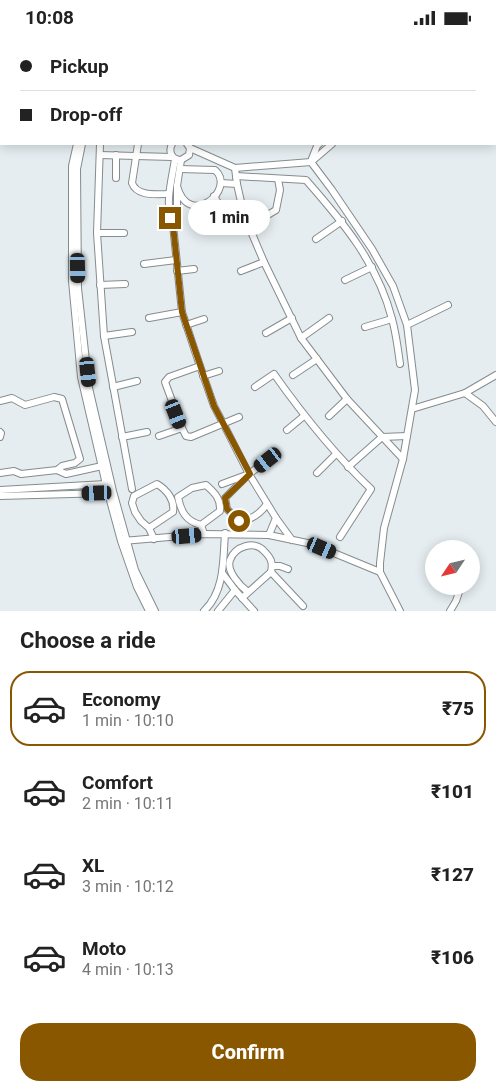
<!DOCTYPE html>
<meta charset="utf-8">
<style>
body{margin:0;font-family:Roboto,sans-serif;background:#f2f2f2;color:#222;height:100vh;display:flex;flex-direction:column;font-size:19px;white-space:nowrap}
*{box-sizing:border-box;margin:0}
p{font-size:16px;color:#767676}
.icon{flex:none;width:28px;height:28px;fill:none;stroke:currentColor;stroke-width:2;stroke-linecap:round;stroke-linejoin:round}
.map{position:relative;height:576px;overflow:hidden}
.drawer{display:flex;flex-direction:column;background:#fff;flex:1}
.drawer>*{flex:none}
.guide{position:absolute;left:0px;top:0px;width:496px;height:110px;box-shadow:0 2px 12px #0003;display:grid;align-content:center;height:110px;padding:0 20px;background:#fff}
.needle{width:32px;rotate:235deg}
.fabs{position:absolute;left:425px;top:505px;display:grid;gap:10px}
.fabs a{display:grid;place-items:center;width:55px;height:55px;border-radius:50%;background:#fff;box-shadow:0 2px 12px #0003;font-size:25px}
.end{position:absolute;width:22px;height:22px;margin:-11px;border:6px solid #895700;background:#fff;box-shadow:0 0 0 2px #fff}
.from{border-radius:50%}
.bubble{position:absolute;height:35px;border-radius:18px;background:#fff;box-shadow:0 2px 12px #0003;font-size:16px;font-weight:800;line-height:35px;text-align:center}
.car{position:absolute;width:15px;height:30px;margin:-15px -8px;border-radius:6px;box-shadow:0 0 4px 1px #0007;background:linear-gradient(#222 24%,#8ab4d8 0 40%,#222 0 76%,#8ab4d8 0 86%,#222 0)}
.guide b{display:flex;align-items:center;gap:18px;height:48px;font-size:19px}
.guide b+b{border-top:1px solid #e0e0e0}
.guide i{width:12px;height:12px;background:#222}
ul{padding:0;list-style:none}
li{display:flex;align-items:center;gap:15px;height:75px;margin:0 10px 8px;padding:0 10px;border:2px solid transparent;border-radius:20px}
li div{flex:1}
li b{display:block;font-size:19px}
li em{font-style:normal;font-weight:800}
li.on{border-color:#895700}
li>.icon{width:45px;height:45px;stroke-width:1.5}
h2{padding:0 20px;font-size:22px;line-height:60px}
.button{display:flex;gap:10px;margin-top:auto;padding:10px 20px}
.button a{flex:1;height:58px;border-radius:20px;background:#895700;color:#fff;font-size:20px;font-weight:800;line-height:58px;text-align:center}
.status{display:flex;justify-content:space-between;align-items:center;height:35px;padding:0 25px;background:#fff;direction:ltr}
.status svg{height:14px;fill:currentColor}
.map>svg:first-child{display:block}
.lines{fill:none;stroke-linecap:round;stroke-linejoin:round}
.minor-casing{stroke:#858c8e;stroke-width:8}
.minor{stroke:#fff;stroke-width:6}
.route{stroke:#895700;stroke-width:6}
</style>
<div class="status"><b>10:08</b><svg viewBox="0 0 49 12"><path d="M0 12V9h3v3zM5 12V6h3v6zM10 12V3h3v9zM15 12V0h3v12zM26 1h20v11H26zM47 4h2v5h-2z"/></svg></div>
<div class="map">
<svg width="496" height="576" viewBox="0 0 496 576">
<rect width="100%" height="100%" fill="#e5edf0"/>
<g class="lines">
<defs>
<g id="minor">
<polyline points="354,0 355,1"/>
<polyline points="361,0 362,1"/>
<polyline points="216,1 218,0"/>
<polyline points="225,1 226,0"/>
<polyline points="474,1 477,0"/>
<polyline points="495,27 496,27"/>
<polyline points="0,99 1,98"/>
<polyline points="77,109 72,131 72,246 81,342 108,458 121,506 137,552 149,576"/>
<polyline points="82,109 77,134 78,253 89,353 113,456 135,535 155,576"/>
<polyline points="100,109 97,198 104,301 132,454"/>
<path d="M138 109 132 148C137 162 157 159 169 159"/>
<path d="M172 109C168 117 172 125 181 125L189 120 190 113 187 109"/>
<polyline points="190,113 235,133 311,127 332,109"/>
<polyline points="100,120 172,122"/>
<polyline points="116,120 116,143"/>
<path d="M175 124C172 144 164 170 173 190L182 277 200 331 214 371 223 388 249 439 276 483 269 500"/>
<polyline points="311,126 317,111 319,109"/>
<polyline points="311,127 332,155 372,214 393,251 407,290 415,355 403,424 384,493 380,528 380,537 400,576"/>
<polyline points="235,133 237,149 244,180 264,227 301,303 347,364 403,424"/>
<path d="M236 141 306 145C343 187 378 229 392 284 396 298 398 314 400 329"/>
<polyline points="221,148 237,149"/>
<path d="M177 151C189 195 237 154 215 135L180 134"/>
<polyline points="214,161 225,180"/>
<polyline points="246,185 266,181 276,175 280,155 278,144"/>
<polyline points="173,190 177,184 177,151 181,125"/>
<polyline points="97,198 124,198"/>
<polyline points="316,204 342,186"/>
<polyline points="144,229 176,225"/>
<polyline points="177,236 194,234"/>
<polyline points="241,236 264,227"/>
<polyline points="345,245 372,232"/>
<polyline points="100,250 125,249"/>
<polyline points="149,283 182,277"/>
<polyline points="186,290 204,284"/>
<polyline points="407,290 448,270"/>
<polyline points="365,292 392,284"/>
<polyline points="266,298 292,283"/>
<polyline points="104,301 132,297"/>
<polyline points="301,303 329,283"/>
<polyline points="293,340 317,324"/>
<polyline points="203,341 219,336"/>
<polyline points="113,352 137,346"/>
<path d="M255 352 274 339C303 380 334 419 371 454L340 502"/>
<polyline points="465,358 496,340"/>
<polyline points="0,366 12,363 25,370 54,362 62,364 80,424 75,428 62,431 57,435 21,439 14,436 0,438"/>
<polyline points="412,374 465,358 483,371 496,387"/>
<polyline points="329,381 347,364"/>
<polyline points="182,393 165,347 169,342 200,331"/>
<polyline points="287,395 304,381"/>
<polyline points="0,397 1,398 0,402"/>
<polyline points="159,401 182,393 186,401 191,402 239,382"/>
<polyline points="122,402 147,397"/>
<polyline points="348,432 382,402 407,401"/>
<polyline points="57,435 66,439 102,431"/>
<polyline points="317,438 336,419"/>
<path d="M249 439 225 463 227 474 239 486C252 485 260 479 267 469"/>
<polyline points="222,449 249,439 268,425"/>
<polyline points="0,455 106,449"/>
<polyline points="0,461 108,458"/>
<polyline points="276,483 292,505"/>
<path d="M201 490 220 476C221 464 215 458 206 450L192 453 178 462C181 477 186 486 201 490L204 499"/>
<path d="M149 493 173 477C175 465 167 455 157 449L134 461 132 468 135 477 141 486 149 493 154 504"/>
<polyline points="123,506 204,499 269,500 312,509 380,537"/>
<polyline points="272,531 280,531 288,534"/>
<polyline points="271,537 303,571"/>
<polyline points="223,539 235,555 254,576"/>
<path d="M242 563 271 537C273 527 271 523 264 516 255 505 235 511 230 525 226 536 240 551 248 557"/>
<path d="M204 576C225 556 223 525 225 498"/>
<polyline points="218,576 235,555"/>
<polyline points="450,576 456,566 461,551"/>
</g>
</defs>
<use href="#minor" class="minor-casing"/>
<use href="#minor" class="minor"/>
</g>
<g class="lines">
<polyline class="route" points="170,183 173,190 182,277 214,371 250,439 225,463 227,474 239,486"/>
</g>
</svg>
<div class="fabs">
<a><svg class="needle" viewBox="-14 -14 28 28"><path d="M0-13l5 13h-10z" fill="#e53935"/><path d="M0 13l5-13h-10z" fill="#767676"/></svg></a>
</div>
<i class="end from" style="left:239px;top:486px"></i>
<i class="end" style="left:170px;top:183px"></i>
<div class="bubble" style="left:188px;top:165px;width:82px">1 min</div>
<i class="car" style="left:78px;top:233px;rotate:179deg"></i>
<i class="car" style="left:88px;top:337px;rotate:174deg"></i>
<i class="car" style="left:176px;top:379px;rotate:159deg"></i>
<i class="car" style="left:268px;top:425px;rotate:232deg"></i>
<i class="car" style="left:97px;top:458px;rotate:268deg"></i>
<i class="car" style="left:187px;top:501px;rotate:85deg"></i>
<i class="car" style="left:322px;top:513px;rotate:113deg"></i>
<div class="guide">
<b><i class="from"></i>Pickup</b>
<b><i></i>Drop-off</b>
</div>
</div>
<section class="drawer">
<h2>Choose a ride</h2>
<ul>
<li class="on"><svg class="icon" aria-label="car" viewBox="0 0 24 24"><path d="M5 17H2v-5l4-1 3-4h7l3 4 3 1v5h-3M9 17h6M6 11h13"/><circle cx="7" cy="17" r="2"/><circle cx="17" cy="17" r="2"/></svg><div><b>Economy</b><p>1 min · 10:10</p></div><em>₹75</em></li>
<li><svg class="icon" aria-label="car" viewBox="0 0 24 24"><path d="M5 17H2v-5l4-1 3-4h7l3 4 3 1v5h-3M9 17h6M6 11h13"/><circle cx="7" cy="17" r="2"/><circle cx="17" cy="17" r="2"/></svg><div><b>Comfort</b><p>2 min · 10:11</p></div><em>₹101</em></li>
<li><svg class="icon" aria-label="car" viewBox="0 0 24 24"><path d="M5 17H2v-5l4-1 3-4h7l3 4 3 1v5h-3M9 17h6M6 11h13"/><circle cx="7" cy="17" r="2"/><circle cx="17" cy="17" r="2"/></svg><div><b>XL</b><p>3 min · 10:12</p></div><em>₹127</em></li>
<li><svg class="icon" aria-label="car" viewBox="0 0 24 24"><path d="M5 17H2v-5l4-1 3-4h7l3 4 3 1v5h-3M9 17h6M6 11h13"/><circle cx="7" cy="17" r="2"/><circle cx="17" cy="17" r="2"/></svg><div><b>Moto</b><p>4 min · 10:13</p></div><em>₹106</em></li>
</ul>
<div class="button"><a>Confirm</a></div>
</section>
